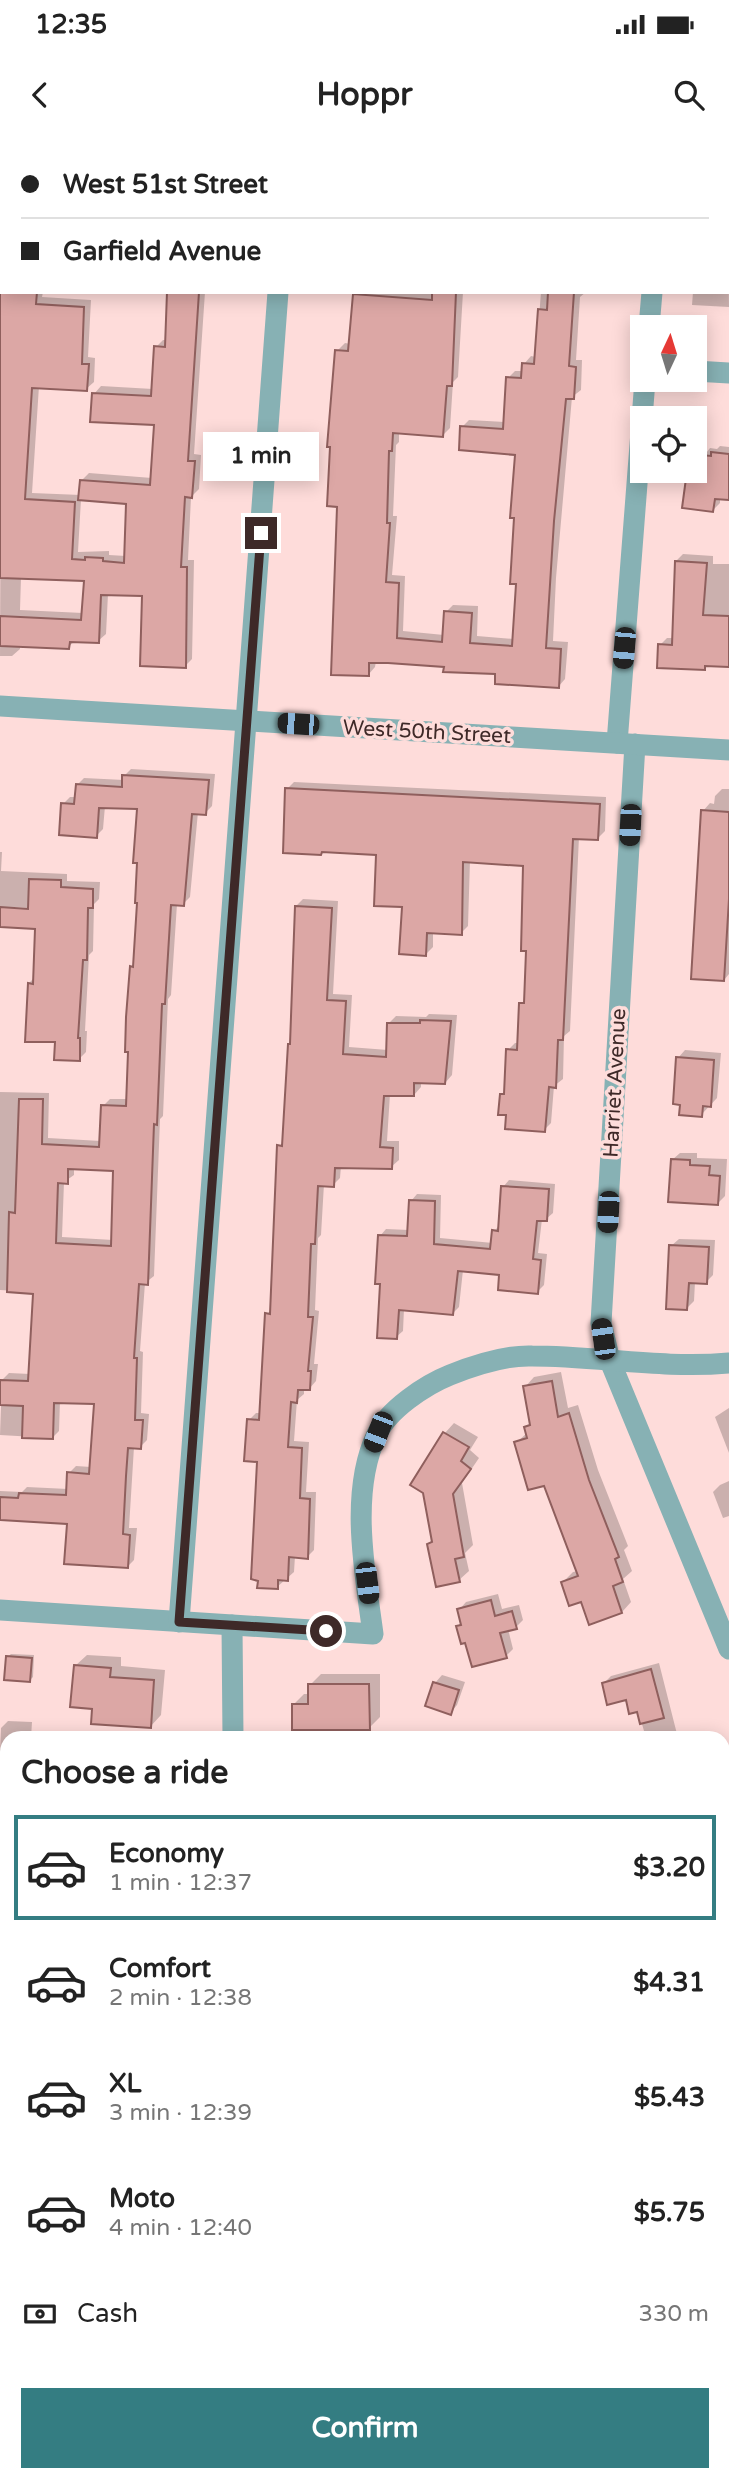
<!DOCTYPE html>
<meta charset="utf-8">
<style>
body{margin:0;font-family:"Varela Round",sans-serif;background:#f2f2f2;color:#222;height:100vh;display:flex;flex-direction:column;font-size:26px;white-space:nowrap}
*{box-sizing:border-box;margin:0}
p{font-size:23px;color:#767676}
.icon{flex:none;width:38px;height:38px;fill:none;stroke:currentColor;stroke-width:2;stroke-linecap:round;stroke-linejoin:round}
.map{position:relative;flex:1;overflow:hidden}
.details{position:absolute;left:0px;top:1591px;width:730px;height:751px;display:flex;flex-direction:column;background:#fff;border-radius:21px 21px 0 0;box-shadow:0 4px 18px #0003}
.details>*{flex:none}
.top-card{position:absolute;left:0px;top:0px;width:730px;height:154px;box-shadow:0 4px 18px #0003;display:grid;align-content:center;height:154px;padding:0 21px;background:#fff}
.needle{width:46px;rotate:4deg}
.controls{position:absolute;left:630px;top:175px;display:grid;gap:14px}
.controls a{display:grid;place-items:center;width:77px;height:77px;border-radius:0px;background:#fff;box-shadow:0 4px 18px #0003;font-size:35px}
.end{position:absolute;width:32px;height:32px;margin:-16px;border:9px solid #3e2928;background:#fff;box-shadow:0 0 0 4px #fff}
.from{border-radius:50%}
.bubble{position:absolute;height:49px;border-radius:0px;background:#fff;box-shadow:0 4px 18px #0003;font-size:23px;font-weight:800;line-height:49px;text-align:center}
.car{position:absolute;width:21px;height:42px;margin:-21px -10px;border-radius:9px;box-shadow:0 0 5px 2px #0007;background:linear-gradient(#222 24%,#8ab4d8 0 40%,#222 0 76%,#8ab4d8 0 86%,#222 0)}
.top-card b{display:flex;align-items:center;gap:24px;height:66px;font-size:26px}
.top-card b+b{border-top:2px solid #e0e0e0}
.top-card i{width:18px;height:18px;background:#222}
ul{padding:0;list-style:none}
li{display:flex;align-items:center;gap:21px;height:105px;margin:0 14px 10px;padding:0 7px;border:4px solid transparent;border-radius:0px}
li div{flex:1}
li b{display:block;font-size:26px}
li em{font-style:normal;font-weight:800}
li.selected{border-color:#347d82}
li>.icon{width:63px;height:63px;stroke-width:1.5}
h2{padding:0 21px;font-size:32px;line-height:84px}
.pay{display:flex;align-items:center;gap:18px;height:77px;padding:0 21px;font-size:26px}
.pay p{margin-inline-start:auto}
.action{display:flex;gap:14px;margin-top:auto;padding:14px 21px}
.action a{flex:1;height:80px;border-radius:0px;background:#347d82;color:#fff;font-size:28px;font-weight:800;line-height:80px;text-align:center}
.status{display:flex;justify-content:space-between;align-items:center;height:49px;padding:0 35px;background:#fff;direction:ltr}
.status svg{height:19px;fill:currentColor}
header{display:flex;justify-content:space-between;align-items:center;height:91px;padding:0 21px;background:#fff;font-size:32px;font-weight:800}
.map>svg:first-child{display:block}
.green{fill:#a2c39d}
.water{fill:#e5b2ee}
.shadow{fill:#0003;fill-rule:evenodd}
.building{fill:#dca7a5;stroke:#8f5f5d;stroke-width:2;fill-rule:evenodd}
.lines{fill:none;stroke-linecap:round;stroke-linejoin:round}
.minor{stroke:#87b1b4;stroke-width:21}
.tertiary{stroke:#87b1b4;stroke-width:21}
.route{stroke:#3e2928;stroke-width:9}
.labels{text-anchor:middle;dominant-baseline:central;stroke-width:7;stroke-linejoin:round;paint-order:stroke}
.street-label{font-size:21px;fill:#3e2928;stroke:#fedcda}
</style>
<div class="status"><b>12:35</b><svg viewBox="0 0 49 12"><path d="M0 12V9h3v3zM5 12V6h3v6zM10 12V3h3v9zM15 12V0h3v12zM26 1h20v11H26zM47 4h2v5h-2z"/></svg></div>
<header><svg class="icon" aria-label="back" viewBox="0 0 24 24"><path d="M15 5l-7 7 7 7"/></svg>Hoppr<svg class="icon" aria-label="search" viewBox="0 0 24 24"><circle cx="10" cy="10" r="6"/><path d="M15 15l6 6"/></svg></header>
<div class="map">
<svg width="729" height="2341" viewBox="0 0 729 2341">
<rect width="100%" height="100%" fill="#fedcda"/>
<polygon class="green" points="0,2060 7,2062 7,2334 723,2334 723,2210 729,2208 729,2341 0,2341"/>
<g class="water">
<polygon points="0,2227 7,2228 7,2286 0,2286"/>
<polygon points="729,2299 729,2338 721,2341 656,2341 661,2335 723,2334 723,2300"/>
</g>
<g class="shadow">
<polygon points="171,0 218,0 171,2"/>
<polygon points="365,0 403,0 364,2"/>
<polygon points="541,0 596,0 541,2"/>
<polygon points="718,0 729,0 729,31 728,2"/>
<path d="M2 64V152H43L42 157 91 160 88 217 95 218 94 242 86 249 39 246 32 353 81 355 82 340 89 333 152 338 156 283 94 254 101 246 153 249 156 207 163 200H167L169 152H205L194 314 201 315 199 349 191 357 188 420H194L192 519 185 526 144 454H108L106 494 98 501 76 500 68 507 20 505V509L12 516H0ZM81 359 128 363 126 416 109 415V411L78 412ZM21 437 86 439 83 473 20 470Z"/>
<polygon points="728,96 729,167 692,165 693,152 728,152"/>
<polygon points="355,152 463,152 458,237 453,242 450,288 443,295 399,292 399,302 396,305 393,376 397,376 392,435 405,436 403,491 444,495 446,472 453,465 478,466 477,496 514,499 518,442 517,314 462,287 469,280 505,282 508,238 515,231 524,231 524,224 531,216 536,217 541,152 586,152 580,157 576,220 582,220 581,250 572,257 556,438 553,501 568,502 565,539 558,547 497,532 445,525 376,521 375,527 368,535 339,365 337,211 345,203 351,204"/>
<polygon points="720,306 729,307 729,358 720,357 720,363 713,370 684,367 688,331 695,331 695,317 703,317 710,308 717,309"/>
<polygon points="683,414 713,416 713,424 729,424 729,525 708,524 704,528 660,505 667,498 674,498 676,421"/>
<path d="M131 629 215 634 212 666 205 673 198 672 190 757 183 764H177L171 855 168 859 163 976 160 979 154 1136 145 1143 140 1211 143 1212 141 1273 149 1274 147 1300 140 1307H134L129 1388H137L134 1420 127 1427 69 1382 0 1378V1351L22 1352 27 1347 68 1349 69 1333 76 1326 91 1327 96 1263 60 1261 59 1291 52 1298 0 1295 2 1240 9 1233 30 1234 35 1152 0 1150V952L49 953 48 998 101 1001 103 966 110 959H128L132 827 135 824 139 762V668L105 666 103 689 96 696 63 664 70 657H77V645L84 638 124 640V636ZM74 1028 115 1029 113 1100 62 1097 64 1042 74 1035Z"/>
<polygon points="294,642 606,657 605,691 598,698 579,697 570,891 564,896 563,939 554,946 551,983 544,990 508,974 502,954 506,950 508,910 515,903 519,903 521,864 526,859 528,809 525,724 470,720 468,786 461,793 433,792 433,807 426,814 378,713 287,649"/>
<polygon points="722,649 729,649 729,834 724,840 703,671 710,663 714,664 715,656"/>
<polygon points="0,712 2,712 1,731 67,734 67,741 100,742 99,759 94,764 93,811 89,815 85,891 87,891 86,912 79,919 56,901 28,844 35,837 37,787 30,768 1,767 0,776"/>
<polygon points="303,759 338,761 333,854 352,855 349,907 388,910 389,883 396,876 426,877 429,874 457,875 452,935 445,943 421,941 421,947 414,955 390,954 387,1001 399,1001 399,1020 391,1027 341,1026 340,1038 333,1045 324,1044 321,1095 318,1098 315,1170 319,1171 314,1224 318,1224 316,1241 309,1249 304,1248 304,1254 297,1260 294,1301 309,1302 306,1352 316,1352 314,1410 307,1417 295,1416 294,1432 277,1447 259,1321 249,1280 256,1273 261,1273 267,1174 272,1169 279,1006 284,1002 292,902 296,766"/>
<polygon points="685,910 721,913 717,958 701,975 678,918"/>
<polygon points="680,1013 697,1013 697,1018 727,1019 725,1056 718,1063 672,1020"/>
<polygon points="509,1040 555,1044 553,1073 546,1079 542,1079 538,1113 547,1114 544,1145 537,1152 501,1134 463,1130 459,1167 453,1173 404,1169 403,1191 396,1197 382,1142 380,1096 386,1089 409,1090 411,1061 417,1054 441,1055 440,1098 493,1103 494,1091 501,1084 503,1047"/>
<polygon points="679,1099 715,1100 713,1135 706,1142 695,1142 694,1161 687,1168 671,1106"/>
<polygon points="561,1232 568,1268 578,1265 598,1330 628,1406 624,1410 632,1431 623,1439 631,1462 622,1472 582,1460 563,1442 573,1432 578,1431 545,1344 516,1303 528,1292 526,1287 531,1282 525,1247 534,1237"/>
<polygon points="729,1268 729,1313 715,1277"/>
<polygon points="454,1283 478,1297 470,1310 479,1318 462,1343 473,1405 465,1413 469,1431 459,1440 428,1404 433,1399 445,1293"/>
<polygon points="729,1341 729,1376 723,1378 713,1352 720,1345"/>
<polygon points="498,1454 502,1469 519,1465 523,1480 516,1487 508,1489 513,1509 506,1516 467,1501 458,1486 462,1482 459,1470 466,1462"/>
<polygon points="11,1514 34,1515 33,1537 30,1540 7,1517"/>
<polygon points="87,1515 121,1517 121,1526 165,1530 161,1575 150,1587 75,1526"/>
<polygon points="659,1523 678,1598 646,1598 638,1570 627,1558 604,1543 611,1536"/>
<polygon points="321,1534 380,1534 380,1577 369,1588 293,1565 304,1554 310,1554 310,1545"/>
<polygon points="442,1535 465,1542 457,1565 450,1573 427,1565 435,1543"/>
<polygon points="8,1581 32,1582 31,1598 7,1598 7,1613 0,1613 1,1588"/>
<polygon points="0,1977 7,1978 7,2021 0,2020"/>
<polygon points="723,2102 729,2103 723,2130"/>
</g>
<g class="building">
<polygon points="0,152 37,152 36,164 84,167 82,224 89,224 87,251 32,248 25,359 75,362 72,419 85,420 85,417 103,418 103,421 124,423 126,364 78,360 80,340 150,345 154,285 90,282 92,253 151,256 154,206 165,207 167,152 199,152 188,321 195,321 192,358 185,357 181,427 187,427 186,528 140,526 142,456 101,455 99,503 70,502 69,509 0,506 0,476 81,480 84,441 0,438"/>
<polygon points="432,152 456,152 452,246 447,246 443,297 393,293 392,311 389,311 387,383 390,383 386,442 399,443 397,498 442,502 444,471 472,473 470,503 512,506 516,444 510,444 514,378 510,378 515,315 459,310 460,286 503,289 506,237 521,238 522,223 534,224 538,169 547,170 548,152 574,152 569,226 576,227 574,259 566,259 554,381 546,508 561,509 559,548 495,544 495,534 443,532 444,527 388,523 369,523 369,536 331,535 337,367 327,366 330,307 327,307 335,210 348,211 353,154 432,160"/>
<polygon points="711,312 729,314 729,360 715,359 713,372 682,368 687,331 695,331 695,323 700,324 701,315 711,316"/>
<polygon points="675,421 707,423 703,475 729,476 729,527 705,526 705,530 657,528 658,504 672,505"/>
<path d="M122 635 209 640 206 675 192 674 184 766 171 765 165 864H162L157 985 154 984 148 1145 139 1144 134 1218H137L135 1280H143L141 1309 128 1308 126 1336 123 1394 130 1395 128 1428 64 1424 67 1384 0 1380V1357L18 1358 19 1353 66 1355 67 1332 89 1334 94 1264 54 1263 53 1299 22 1298 23 1266 0 1265V1240L28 1241 33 1154 7 1152 9 1072 15 1073 19 959H43L42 1004 99 1007 101 965 126 966 128 912H125L126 877 130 826 133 827 137 763H135L137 723H133L137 669 99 668 97 698 59 695 61 663 74 664 76 644 122 647ZM68 1029 113 1031 111 1106 56 1103 58 1043 68 1044Z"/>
<polygon points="285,648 600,664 598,700 573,699 563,900 558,900 556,948 549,947 545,992 505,989 506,975 498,975 500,954 504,954 506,909 517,910 519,863 524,863 526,811 521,811 523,726 463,722 462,795 427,793 426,816 399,814 402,767 374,766 376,715 322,712 321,715 283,713"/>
<polygon points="701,670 729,672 729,759 724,841 691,839"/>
<polygon points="29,739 61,740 61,747 93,749 93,768 88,768 87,820 83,820 78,898 80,898 80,921 54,920 55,902 25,902 28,843 33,844 35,789 0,787 0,767 28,769"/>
<polygon points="295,766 332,768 327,860 346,861 343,914 386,917 387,883 420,883 420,880 451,881 445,944 414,943 414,956 384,956 380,1007 393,1008 392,1029 335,1028 334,1047 318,1046 315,1104 311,1104 308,1177 313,1177 308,1231 311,1231 310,1250 298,1250 297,1263 291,1262 288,1307 302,1308 300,1358 310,1359 308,1419 289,1417 288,1441 278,1440 278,1449 257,1448 258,1441 251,1439 257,1322 244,1321 247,1279 259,1280 265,1173 270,1174 277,1005 282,1006 288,904 290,904"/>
<polygon points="676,917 714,920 711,967 703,966 702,977 679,975 680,965 673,964"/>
<polygon points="671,1019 690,1020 690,1025 710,1026 709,1035 720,1036 718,1065 668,1062"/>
<polygon points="501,1046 549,1049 547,1081 537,1081 533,1119 541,1120 538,1154 498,1150 499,1135 458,1131 453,1175 399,1170 397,1199 377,1198 380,1144 375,1144 378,1095 407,1096 409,1060 435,1061 434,1104 490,1109 492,1090 498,1091"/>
<polygon points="669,1105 709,1107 707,1144 689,1143 687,1170 666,1169"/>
<polygon points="552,1241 558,1277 569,1273 589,1340 619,1417 615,1419 623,1442 613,1446 622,1473 589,1485 581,1462 569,1466 561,1442 578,1436 544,1346 528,1350 514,1302 527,1298 524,1287 530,1285 523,1246"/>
<polygon points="443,1292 469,1307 461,1321 471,1329 453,1354 464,1417 455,1419 460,1442 436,1447 427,1404 432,1402 423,1353 410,1345"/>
<polygon points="491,1460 495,1476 512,1471 517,1489 500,1493 507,1518 472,1527 465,1503 461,1504 456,1486 461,1485 457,1469"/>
<polygon points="6,1516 32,1518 30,1542 4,1540"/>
<polygon points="74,1525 111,1528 110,1537 154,1540 151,1588 91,1584 92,1569 70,1567"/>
<polygon points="651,1529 664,1578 640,1584 637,1572 629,1574 626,1560 607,1565 602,1543"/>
<polygon points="433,1542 459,1550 451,1575 425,1566"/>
<polygon points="308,1544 369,1544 370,1590 292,1590 292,1564 308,1564"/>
</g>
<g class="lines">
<g class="minor">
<polyline points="289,2 289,0"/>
<polyline points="662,2 663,0"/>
<polyline points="649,187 652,152"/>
<polyline points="695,231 729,233"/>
<polyline points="617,603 645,240"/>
<polyline points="635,604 601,1183 610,1221 729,1509"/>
<path d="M0 1470 373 1494C365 1433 349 1352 377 1294 388 1270 425 1245 450 1235 475 1225 505 1215 532 1216 598 1216 663 1229 729 1223"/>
<polyline points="179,1482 278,152"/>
<polyline points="232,1485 233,1598"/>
<polyline points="723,1883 729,1871"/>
<polyline points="0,2098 7,2100"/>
<polyline points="723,2235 729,2232"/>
<polyline points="442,2334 452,2341"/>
<polyline points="565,2341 567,2334"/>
</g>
<polyline class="tertiary" points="0,566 729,610"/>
</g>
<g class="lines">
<polyline class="route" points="261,393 179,1482 326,1491"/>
</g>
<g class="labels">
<g class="street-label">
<text transform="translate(427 592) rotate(3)">West 50th Street</text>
<text transform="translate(615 943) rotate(-87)">Harriet Avenue</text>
</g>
</g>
</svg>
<div class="controls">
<a><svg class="needle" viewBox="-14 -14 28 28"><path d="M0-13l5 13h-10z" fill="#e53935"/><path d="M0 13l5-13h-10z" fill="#767676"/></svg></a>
<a><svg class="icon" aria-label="locate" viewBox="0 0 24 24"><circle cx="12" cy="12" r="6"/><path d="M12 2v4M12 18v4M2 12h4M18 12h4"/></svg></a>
</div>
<i class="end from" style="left:326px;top:1491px"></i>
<i class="end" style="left:261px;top:393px"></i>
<div class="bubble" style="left:203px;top:292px;width:116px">1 min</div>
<i class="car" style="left:624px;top:508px;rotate:185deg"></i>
<i class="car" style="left:298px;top:584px;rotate:274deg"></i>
<i class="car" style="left:630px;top:685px;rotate:183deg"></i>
<i class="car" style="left:608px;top:1072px;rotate:183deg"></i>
<i class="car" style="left:603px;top:1199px;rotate:352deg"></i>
<i class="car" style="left:378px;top:1292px;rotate:201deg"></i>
<i class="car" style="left:367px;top:1443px;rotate:173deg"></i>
<div class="top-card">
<b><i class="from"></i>West 51st Street</b>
<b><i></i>Garfield Avenue</b>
</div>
<section class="details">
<h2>Choose a ride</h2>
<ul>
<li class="selected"><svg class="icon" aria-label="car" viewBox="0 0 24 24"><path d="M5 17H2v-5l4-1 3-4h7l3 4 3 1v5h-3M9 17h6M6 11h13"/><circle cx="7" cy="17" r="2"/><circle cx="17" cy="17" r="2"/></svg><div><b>Economy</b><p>1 min · 12:37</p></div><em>$3.20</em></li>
<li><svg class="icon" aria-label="car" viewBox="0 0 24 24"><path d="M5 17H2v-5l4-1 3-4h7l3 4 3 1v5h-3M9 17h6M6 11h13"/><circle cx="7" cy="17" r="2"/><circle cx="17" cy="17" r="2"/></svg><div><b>Comfort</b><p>2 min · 12:38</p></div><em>$4.31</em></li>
<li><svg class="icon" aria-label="car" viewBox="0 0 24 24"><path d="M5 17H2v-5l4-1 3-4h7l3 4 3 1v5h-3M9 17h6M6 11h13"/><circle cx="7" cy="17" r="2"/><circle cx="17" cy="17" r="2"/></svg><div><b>XL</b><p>3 min · 12:39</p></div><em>$5.43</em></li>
<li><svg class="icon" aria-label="car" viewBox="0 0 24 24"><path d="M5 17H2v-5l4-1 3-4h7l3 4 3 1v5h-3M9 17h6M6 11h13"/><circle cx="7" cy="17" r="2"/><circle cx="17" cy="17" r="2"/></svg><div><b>Moto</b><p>4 min · 12:40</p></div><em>$5.75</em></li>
</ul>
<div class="pay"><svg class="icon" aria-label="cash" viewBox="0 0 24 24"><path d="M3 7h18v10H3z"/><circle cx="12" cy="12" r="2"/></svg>Cash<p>330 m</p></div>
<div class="action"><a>Confirm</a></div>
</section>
</div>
